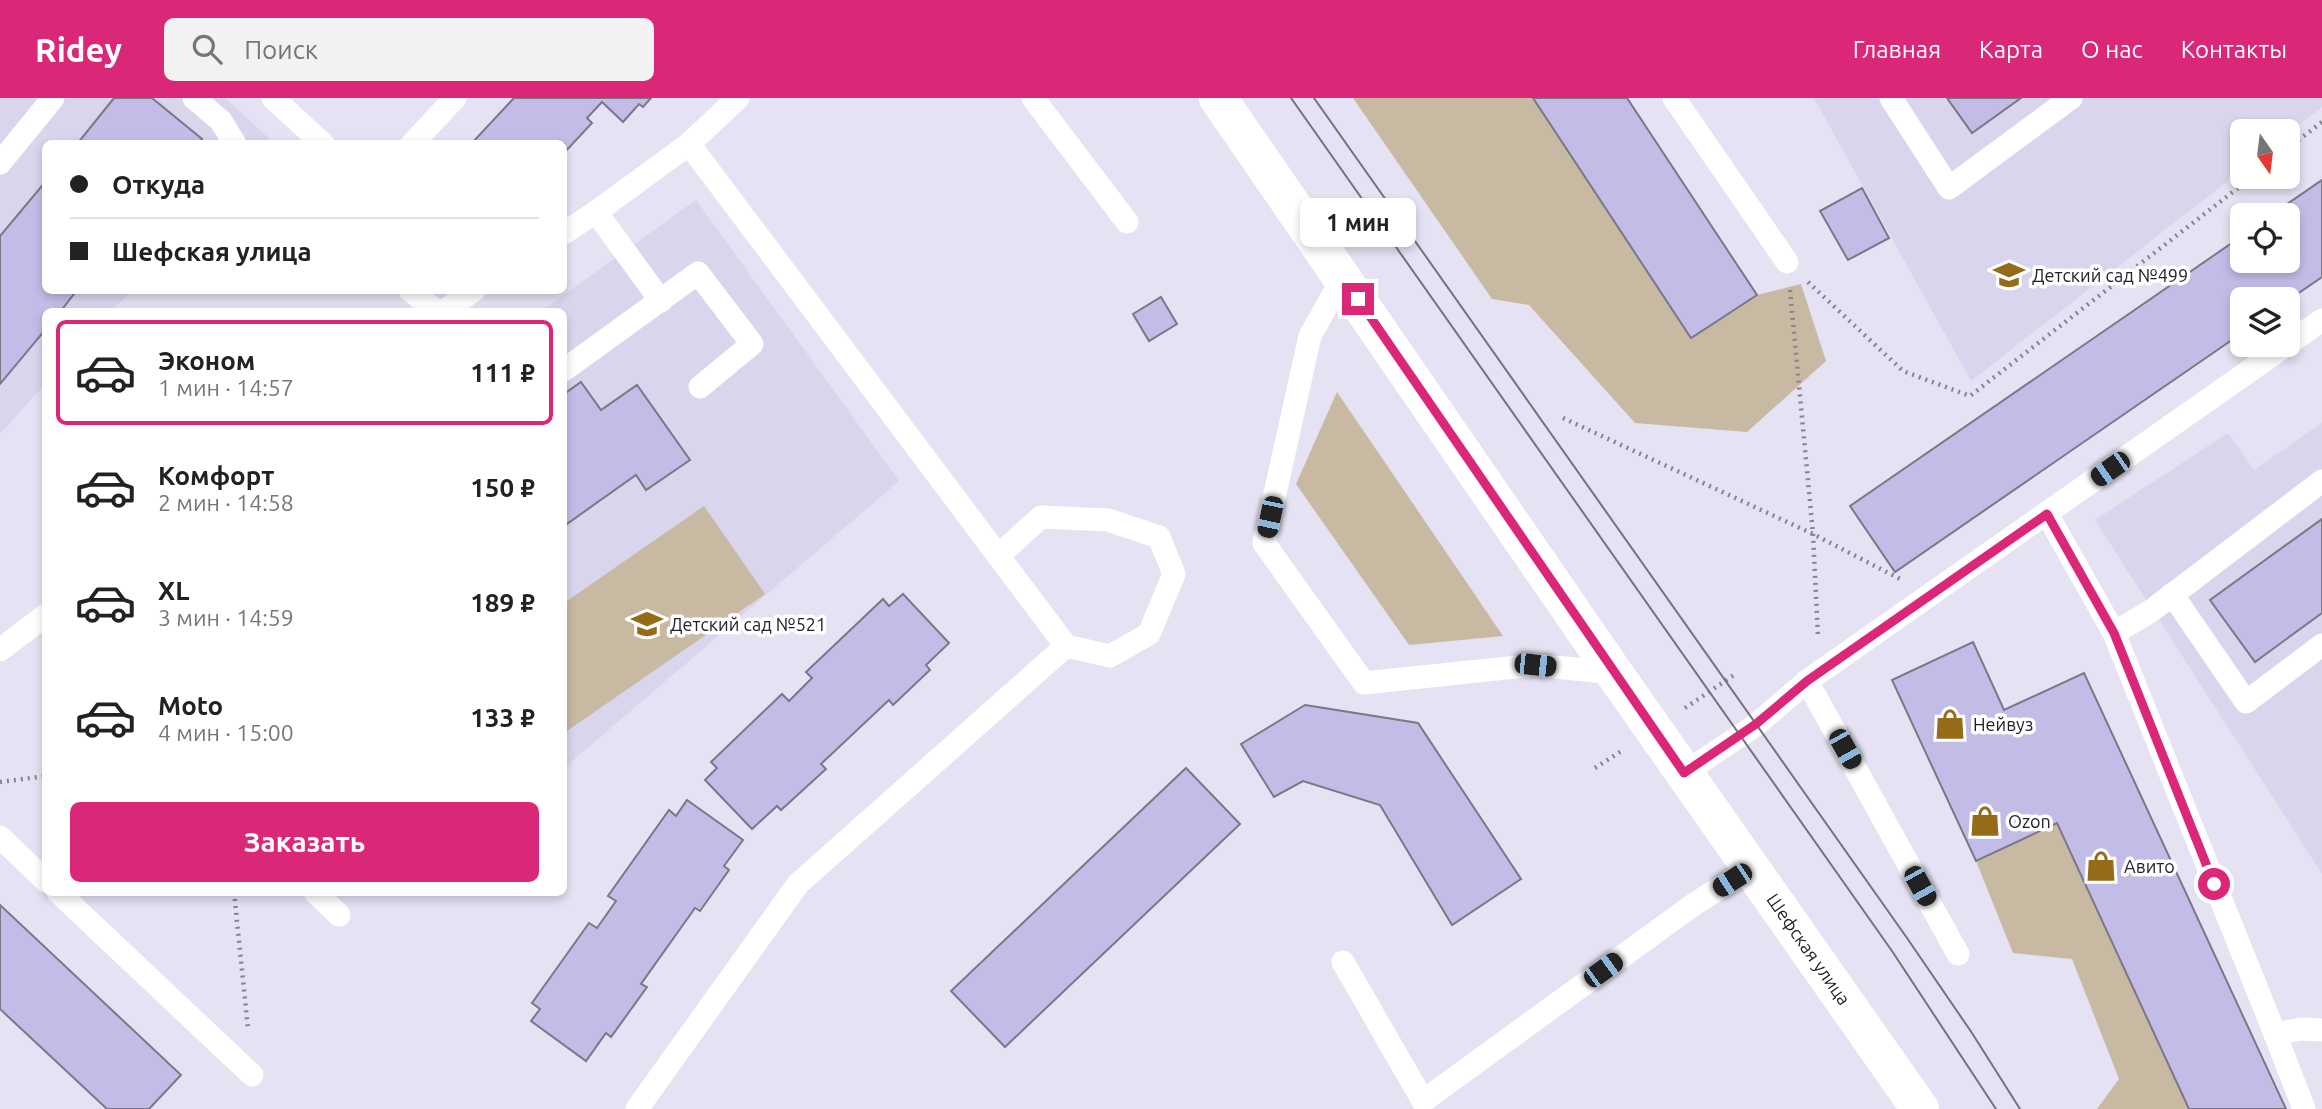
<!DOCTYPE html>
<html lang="ru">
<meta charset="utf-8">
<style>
body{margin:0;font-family:Ubuntu,sans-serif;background:#f2f2f2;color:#222;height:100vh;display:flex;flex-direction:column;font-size:26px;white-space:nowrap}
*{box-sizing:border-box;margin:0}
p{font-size:23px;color:#767676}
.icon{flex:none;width:38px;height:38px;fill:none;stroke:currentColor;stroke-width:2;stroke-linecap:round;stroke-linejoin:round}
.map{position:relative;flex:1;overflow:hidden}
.side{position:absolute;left:42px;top:210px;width:525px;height:588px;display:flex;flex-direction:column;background:#fff;border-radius:10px;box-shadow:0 4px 10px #0003}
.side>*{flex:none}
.hud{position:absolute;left:42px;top:42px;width:525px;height:154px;border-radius:10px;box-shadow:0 4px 10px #0003;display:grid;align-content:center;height:154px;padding:0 28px;background:#fff}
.needle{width:46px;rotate:166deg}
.fabs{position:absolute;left:2230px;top:21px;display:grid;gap:14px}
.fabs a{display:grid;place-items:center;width:70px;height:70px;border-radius:10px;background:#fff;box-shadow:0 4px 10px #0003;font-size:35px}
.end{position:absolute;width:32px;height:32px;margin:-16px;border:9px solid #db2777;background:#fff;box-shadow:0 0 0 4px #fff}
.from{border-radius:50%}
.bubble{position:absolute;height:49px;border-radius:10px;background:#fff;box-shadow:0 4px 10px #0003;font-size:23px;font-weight:600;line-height:49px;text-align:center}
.car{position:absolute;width:21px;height:42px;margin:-21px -10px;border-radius:9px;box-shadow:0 0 5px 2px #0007;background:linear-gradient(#222 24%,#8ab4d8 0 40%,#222 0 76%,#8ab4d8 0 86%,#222 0)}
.hud b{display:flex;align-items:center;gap:24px;height:66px;font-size:26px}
.hud b+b{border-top:2px solid #e0e0e0}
.hud i{width:18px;height:18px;background:#222}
ul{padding:12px 0 0;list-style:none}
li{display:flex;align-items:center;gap:21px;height:105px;margin:0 14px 10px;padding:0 14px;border:4px solid transparent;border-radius:10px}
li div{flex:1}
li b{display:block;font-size:26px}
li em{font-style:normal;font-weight:600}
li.active{border-color:#db2777}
li>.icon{width:63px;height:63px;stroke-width:1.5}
.action{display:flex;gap:14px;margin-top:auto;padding:14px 28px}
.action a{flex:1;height:80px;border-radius:10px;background:#db2777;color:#fff;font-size:28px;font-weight:600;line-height:80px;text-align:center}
header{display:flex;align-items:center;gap:42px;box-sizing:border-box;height:98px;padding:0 35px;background:#db2777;color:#fff}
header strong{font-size:33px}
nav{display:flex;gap:38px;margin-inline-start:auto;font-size:24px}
.search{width:490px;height:63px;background:#f2f2f2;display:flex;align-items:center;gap:18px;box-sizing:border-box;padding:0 24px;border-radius:10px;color:#767676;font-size:26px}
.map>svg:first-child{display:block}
.built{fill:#d8d5ed}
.green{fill:#c8b9a2}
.building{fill:#c3bce7;stroke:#7a7887;stroke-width:2}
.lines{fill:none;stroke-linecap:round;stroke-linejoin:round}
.path{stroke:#85848f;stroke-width:4.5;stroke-dasharray:2 5;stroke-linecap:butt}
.lane{stroke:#fff;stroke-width:23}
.primary{stroke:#fff;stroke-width:38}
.tram{stroke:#74727d;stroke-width:2}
.route{stroke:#db2777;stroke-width:9}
.labels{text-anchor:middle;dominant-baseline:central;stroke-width:7;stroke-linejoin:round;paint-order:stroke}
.poi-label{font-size:18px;fill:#232228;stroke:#fff;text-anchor:start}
.street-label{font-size:18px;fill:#232228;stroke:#fff}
</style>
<header>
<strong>Ridey</strong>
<div class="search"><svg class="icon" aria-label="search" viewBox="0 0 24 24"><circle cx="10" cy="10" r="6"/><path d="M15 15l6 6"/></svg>Поиск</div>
<nav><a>Главная</a><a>Карта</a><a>О нас</a><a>Контакты</a></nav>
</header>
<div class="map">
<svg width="2322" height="1011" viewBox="0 0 2322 1011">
<rect width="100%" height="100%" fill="#e4e2f3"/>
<g class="built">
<polygon points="0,0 225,0 270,41 265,45 46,46 46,192 131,193 112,213 46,214 45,286 0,336"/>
<polygon points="1814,0 2322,0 2322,9 2287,36 2287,33 2242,33 2242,72 1971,283"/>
<polygon points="696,102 899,383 564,670 564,214 540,214"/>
<polygon points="2322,325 2322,776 2095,422 2228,335 2254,372"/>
</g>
<g class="green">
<polygon points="1353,0 1533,0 1757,197 1801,186 1826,263 1747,334 1635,325 1529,207 1492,201"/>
<polygon points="1337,294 1503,538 1409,547 1296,386"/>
<polygon points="704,408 765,496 564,635 564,505"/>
<polygon points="2057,725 2189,1011 2097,1011 2119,981 2072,861 2013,855 1976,763"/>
</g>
<g class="building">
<polygon points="114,0 152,0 202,41 198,46 77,46"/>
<polygon points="514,0 651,0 643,9 639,6 623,24 602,4 587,20 592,25 564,55 564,46 471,46"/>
<polygon points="1533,0 1627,0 1757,197 1691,240"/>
<polygon points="1947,0 2021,0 1972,35"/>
<polygon points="2322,82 2322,179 2287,203 2287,201 2242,201 2242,235 1895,474 1850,408 2242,138 2242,163 2287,163 2287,117 2271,117"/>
<polygon points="46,83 46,192 77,192 60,214 46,214 46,231 0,286 0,138"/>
<polygon points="1862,90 1889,140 1848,162 1820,113"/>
<polygon points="1161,199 1177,226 1149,243 1133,216"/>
<polygon points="581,284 601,312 637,287 690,362 646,392 636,377 564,428 564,296"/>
<polygon points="2322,421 2322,515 2255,564 2210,502"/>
<polygon points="903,496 949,545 926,567 930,572 893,607 889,602 821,666 826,671 781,712 777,708 752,731 705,682 717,670 711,664 782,596 789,603 812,580 806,574 883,501 889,508"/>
<polygon points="1973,544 2004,612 2084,575 2286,1011 2189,1011 2057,725 1976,763 1892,582"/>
<polygon points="1305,607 1418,625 1521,781 1452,827 1380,707 1303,683 1274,699 1241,646"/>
<polygon points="1186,670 1240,726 1005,949 951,893"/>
<polygon points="687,702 743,742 724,768 729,772 700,813 695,810 641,886 647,889 611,939 606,935 586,963 531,923 540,911 532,905 589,825 597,830 616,803 608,798 669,712 676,718"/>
<polygon points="0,807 181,977 149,1011 107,1011 0,911"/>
</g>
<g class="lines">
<g class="path">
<polyline points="2287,51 2322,24"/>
<polyline points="1808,184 1903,273 1970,298 2252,79"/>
<polyline points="1790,192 1813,436 1818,539"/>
<polyline points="1563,320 1813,436 1900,481"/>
<polyline points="1685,610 1737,575"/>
<polyline points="1595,670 1623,652"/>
<polyline points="0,684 46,678"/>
<polyline points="234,794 248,931"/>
</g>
<g class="lane">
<polyline points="194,0 221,23 235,46"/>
<polyline points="273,0 323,46"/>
<polyline points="1033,0 1127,124"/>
<polyline points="1674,0 1787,164"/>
<polyline points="1891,0 1949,90 2071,0"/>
<polyline points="412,46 455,0"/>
<polyline points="689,46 1066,548"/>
<polyline points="0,65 53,0"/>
<polyline points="596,114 661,203"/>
<polyline points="564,135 596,114 689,46 738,0"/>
<polyline points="1343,179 1310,238 1264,445 1364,585 1535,567 1614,575"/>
<polyline points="410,192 437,214"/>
<polyline points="443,214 474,192"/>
<polyline points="564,272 698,175 752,246 700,289"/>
<polyline points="2047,416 2114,535 2275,936"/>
<polyline points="2172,496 2246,604 2322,547"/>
<polyline points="2114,535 2151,513 2322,383"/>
<polyline points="0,552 46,517"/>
<polyline points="1807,583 1958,856"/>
<polyline points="1684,675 1756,627 1807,583 2322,222"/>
<polyline points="0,739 46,783"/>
<polyline points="58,794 252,977"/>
<polyline points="315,794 339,817"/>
<polyline points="1343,864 1423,1003 1693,807 1752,769"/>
<polyline points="637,1011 798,786 1066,548 1110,558 1149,536 1174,476 1159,439 1108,422 1041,419 998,458"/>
<polyline points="2304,1011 2275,936 2301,931 2322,932"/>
</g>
<polyline class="primary" points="1218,0 1614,575 1920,1011"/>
<g class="tram">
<polyline points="1291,0 1892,853 1996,1011"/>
<polyline points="1314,0 1907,840 1972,935 2020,1011"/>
</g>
</g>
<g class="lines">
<polyline class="route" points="1358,201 1684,675 1756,626 1807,583 2047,416 2114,535 2214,786"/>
</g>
<defs>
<symbol id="school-bare" viewBox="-9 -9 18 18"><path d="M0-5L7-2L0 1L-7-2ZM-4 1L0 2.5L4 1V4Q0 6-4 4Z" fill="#966b17" stroke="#fff" stroke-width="2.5" paint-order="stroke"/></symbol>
<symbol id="shop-bare" viewBox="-9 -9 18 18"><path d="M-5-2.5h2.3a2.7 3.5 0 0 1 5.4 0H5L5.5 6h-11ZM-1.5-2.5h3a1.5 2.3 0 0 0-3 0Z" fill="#966b17" stroke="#fff" stroke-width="2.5" paint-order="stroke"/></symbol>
</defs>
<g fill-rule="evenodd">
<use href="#school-bare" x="1987" y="155" width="44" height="44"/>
<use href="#school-bare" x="625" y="504" width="44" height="44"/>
<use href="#shop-bare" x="1928" y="604" width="44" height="44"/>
<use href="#shop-bare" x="1963" y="701" width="44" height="44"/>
<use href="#shop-bare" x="2079" y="746" width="44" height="44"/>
</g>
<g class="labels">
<g class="poi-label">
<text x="2032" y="177">Детский сад №499</text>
<text x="670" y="526">Детский сад №521</text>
<text x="1973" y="626">Нейвуз</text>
<text x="2008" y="723">Ozon</text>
<text x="2124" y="768">Авито</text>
</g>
<g class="street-label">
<text transform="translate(1809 851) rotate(55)">Шефская улица</text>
</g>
</g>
</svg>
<div class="fabs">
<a><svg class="needle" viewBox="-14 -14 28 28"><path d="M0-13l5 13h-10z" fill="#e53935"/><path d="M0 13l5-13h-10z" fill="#767676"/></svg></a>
<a><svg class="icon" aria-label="locate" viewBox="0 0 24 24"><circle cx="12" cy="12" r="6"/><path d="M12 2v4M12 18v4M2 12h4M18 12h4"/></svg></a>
<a><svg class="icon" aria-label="layers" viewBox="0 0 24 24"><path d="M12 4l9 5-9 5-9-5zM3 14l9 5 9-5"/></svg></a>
</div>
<i class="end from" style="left:2214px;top:786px"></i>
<i class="end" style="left:1358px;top:201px"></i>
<div class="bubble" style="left:1300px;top:100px;width:116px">1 мин</div>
<i class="car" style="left:2110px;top:371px;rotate:235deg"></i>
<i class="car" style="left:1270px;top:419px;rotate:192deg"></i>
<i class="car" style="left:1535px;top:567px;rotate:96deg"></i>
<i class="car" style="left:1845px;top:651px;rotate:151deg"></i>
<i class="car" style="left:1732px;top:782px;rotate:237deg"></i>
<i class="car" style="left:1920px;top:788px;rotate:151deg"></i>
<i class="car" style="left:1603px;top:872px;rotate:54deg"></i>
<div class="hud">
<b><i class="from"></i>Откуда</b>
<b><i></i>Шефская улица</b>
</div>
<section class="side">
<ul>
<li class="active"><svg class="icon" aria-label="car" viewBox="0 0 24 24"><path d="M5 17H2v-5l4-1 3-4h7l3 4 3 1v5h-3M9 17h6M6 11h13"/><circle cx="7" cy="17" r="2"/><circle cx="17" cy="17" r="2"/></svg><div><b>Эконом</b><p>1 мин · 14:57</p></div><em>111 ₽</em></li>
<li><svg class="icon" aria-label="car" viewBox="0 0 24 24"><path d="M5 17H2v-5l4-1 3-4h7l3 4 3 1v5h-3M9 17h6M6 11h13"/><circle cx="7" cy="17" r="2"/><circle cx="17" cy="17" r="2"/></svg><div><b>Комфорт</b><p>2 мин · 14:58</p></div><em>150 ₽</em></li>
<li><svg class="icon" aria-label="car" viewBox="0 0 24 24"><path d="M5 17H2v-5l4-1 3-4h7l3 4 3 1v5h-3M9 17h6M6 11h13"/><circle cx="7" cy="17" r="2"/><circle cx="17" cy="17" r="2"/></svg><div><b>XL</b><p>3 мин · 14:59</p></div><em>189 ₽</em></li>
<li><svg class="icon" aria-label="car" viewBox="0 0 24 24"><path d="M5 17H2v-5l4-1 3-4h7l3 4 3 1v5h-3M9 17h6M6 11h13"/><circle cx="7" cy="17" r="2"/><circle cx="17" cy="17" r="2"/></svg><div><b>Moto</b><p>4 мин · 15:00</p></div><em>133 ₽</em></li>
</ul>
<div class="action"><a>Заказать</a></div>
</section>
</div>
